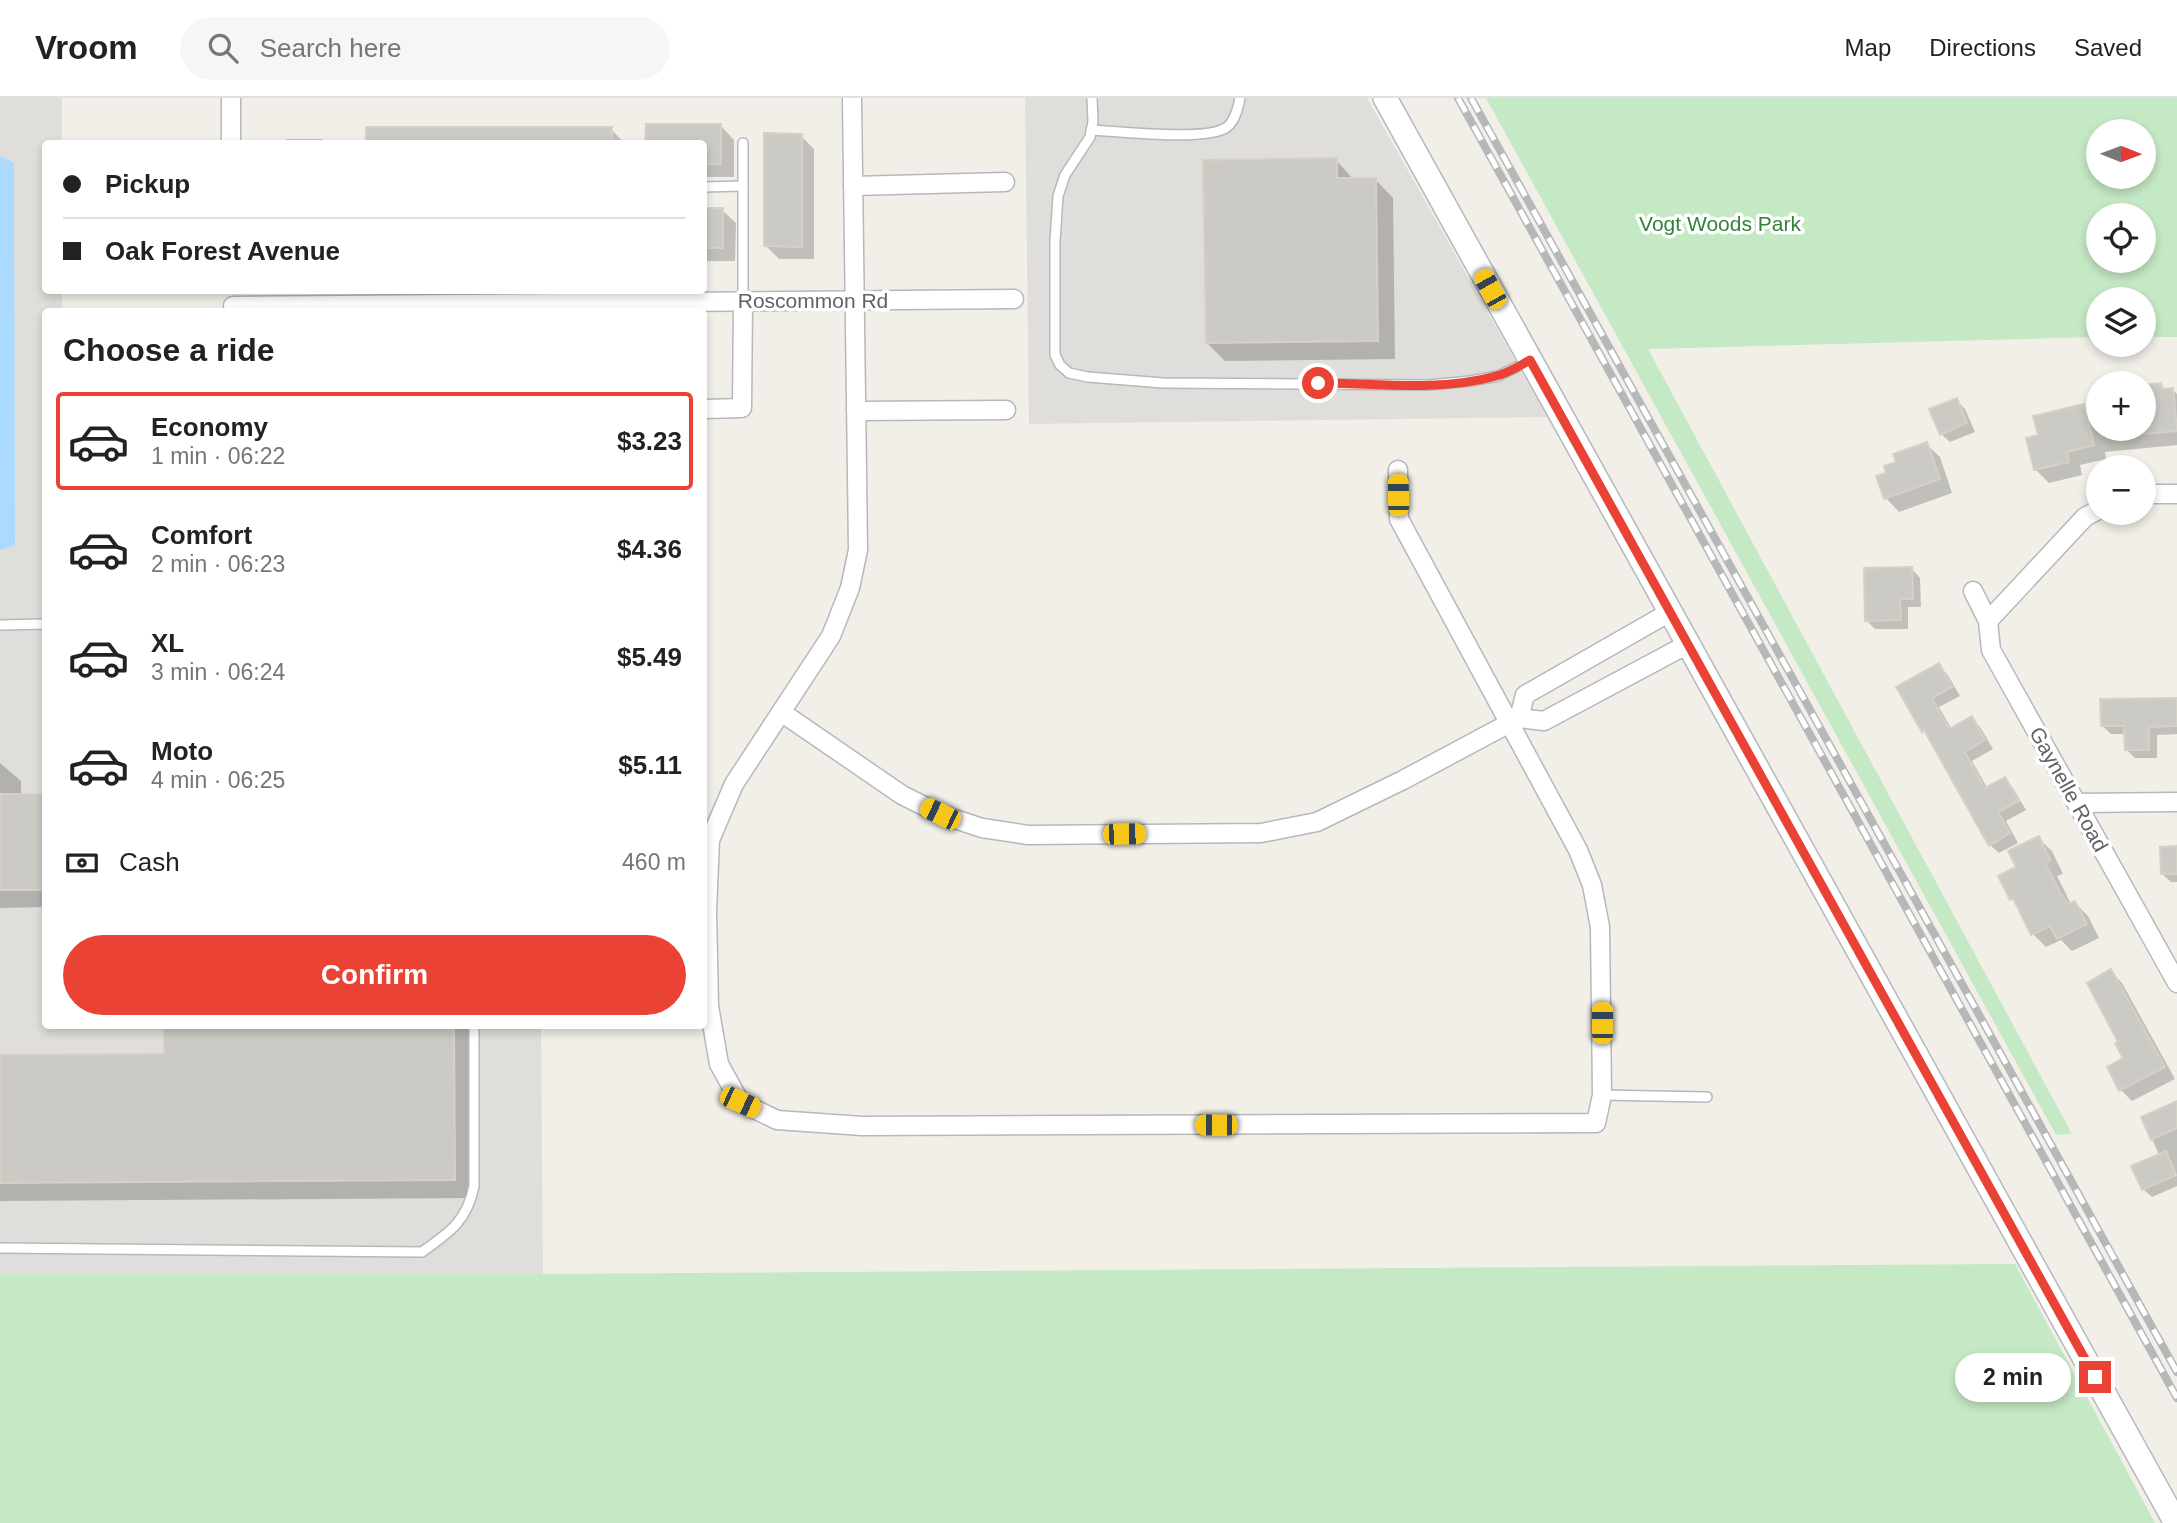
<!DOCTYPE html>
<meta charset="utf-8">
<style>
body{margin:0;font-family:Arial,sans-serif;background:#f6f6f6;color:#222;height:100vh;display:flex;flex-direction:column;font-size:26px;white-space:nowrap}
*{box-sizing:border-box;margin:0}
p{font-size:23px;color:#767676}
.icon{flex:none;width:38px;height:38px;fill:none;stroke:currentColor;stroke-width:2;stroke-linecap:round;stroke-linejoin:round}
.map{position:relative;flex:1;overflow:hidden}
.details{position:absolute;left:42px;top:210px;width:665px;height:721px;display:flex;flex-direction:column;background:#fff;border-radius:7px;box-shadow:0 4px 10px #0003}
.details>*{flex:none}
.banner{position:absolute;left:42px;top:42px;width:665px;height:154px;border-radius:7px;box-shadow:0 4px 10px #0003;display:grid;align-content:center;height:154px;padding:0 21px;background:#fff}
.needle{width:46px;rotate:91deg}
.fabs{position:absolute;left:2086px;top:21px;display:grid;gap:14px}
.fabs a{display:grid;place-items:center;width:70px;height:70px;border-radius:50%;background:#fff;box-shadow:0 4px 10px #0003;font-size:35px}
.end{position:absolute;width:32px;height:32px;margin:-16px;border:9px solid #ea4335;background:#fff;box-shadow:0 0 0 4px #fff}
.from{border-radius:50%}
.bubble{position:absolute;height:49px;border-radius:24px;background:#fff;box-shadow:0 4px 10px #0003;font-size:23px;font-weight:600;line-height:49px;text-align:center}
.car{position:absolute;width:21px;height:42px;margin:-21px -10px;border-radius:9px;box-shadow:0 0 5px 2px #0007;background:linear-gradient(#f5c518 24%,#345 0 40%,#f5c518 0 76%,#345 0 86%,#f5c518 0)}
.banner b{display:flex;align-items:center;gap:24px;height:66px;font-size:26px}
.banner b+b{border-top:2px solid #e0e0e0}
.banner i{width:18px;height:18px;background:#222}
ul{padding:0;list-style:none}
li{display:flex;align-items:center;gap:21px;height:98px;margin:0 14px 10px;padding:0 7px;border:4px solid transparent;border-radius:7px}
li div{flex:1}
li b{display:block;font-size:26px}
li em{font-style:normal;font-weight:600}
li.current{border-color:#ea4335}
li>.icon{width:63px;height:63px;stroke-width:1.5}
h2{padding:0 21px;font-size:32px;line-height:84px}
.pay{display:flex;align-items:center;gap:18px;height:77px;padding:0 21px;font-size:26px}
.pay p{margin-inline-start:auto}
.cta{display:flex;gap:14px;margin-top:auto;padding:14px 21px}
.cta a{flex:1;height:80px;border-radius:42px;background:#ea4335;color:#fff;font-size:28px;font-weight:600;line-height:80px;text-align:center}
header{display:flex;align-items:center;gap:42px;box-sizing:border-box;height:98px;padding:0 35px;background:#fff;border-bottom:2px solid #e0e0e0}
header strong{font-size:33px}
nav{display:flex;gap:38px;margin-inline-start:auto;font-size:24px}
.search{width:490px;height:63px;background:#f6f6f6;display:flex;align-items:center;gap:18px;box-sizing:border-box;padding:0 24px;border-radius:38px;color:#767676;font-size:26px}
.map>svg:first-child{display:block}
.industrial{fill:#e0deda}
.green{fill:#c5e8c5;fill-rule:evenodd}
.water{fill:#aadaff}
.shadow{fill:#0003}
.building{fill:#cccac5;stroke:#d6d1c6;stroke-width:2}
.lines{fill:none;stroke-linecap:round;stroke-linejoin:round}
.service-casing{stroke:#b5b8bc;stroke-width:12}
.minor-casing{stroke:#b5b8bc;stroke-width:21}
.tertiary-casing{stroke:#b5b8bc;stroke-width:26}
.service{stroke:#fff;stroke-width:9}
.minor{stroke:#fff;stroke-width:18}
.tertiary{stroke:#fff;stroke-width:23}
.rail-casing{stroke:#b6b7b8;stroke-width:8}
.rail{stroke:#fff;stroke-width:5;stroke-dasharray:16;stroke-linecap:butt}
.route{stroke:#ea4335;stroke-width:9}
.labels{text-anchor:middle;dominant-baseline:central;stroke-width:7;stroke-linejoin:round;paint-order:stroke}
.park-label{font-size:21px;fill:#348238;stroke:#fff}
.street-label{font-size:21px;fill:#5f6368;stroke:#fff}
</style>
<header>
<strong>Vroom</strong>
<div class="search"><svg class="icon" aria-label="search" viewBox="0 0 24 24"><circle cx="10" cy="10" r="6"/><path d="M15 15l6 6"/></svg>Search here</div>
<nav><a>Map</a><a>Directions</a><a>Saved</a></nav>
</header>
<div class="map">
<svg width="2177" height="1425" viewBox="0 0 2177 1425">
<rect width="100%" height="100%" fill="#f1efe8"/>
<g class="industrial">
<polygon points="0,0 62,0 62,45 46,46 46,192 62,193 62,213 46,214 46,928 541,928 543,1176 0,1178"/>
<polygon points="1025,0 1367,0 1547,319 1029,326"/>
</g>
<g class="green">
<path d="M1486 0H2177V239H2144V201H2098V239L1648 251 2072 1036 2056 1037ZM2098 33H2144V79H2098ZM2098 117H2144V163H2098Z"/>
<polygon points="2015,1166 2155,1425 0,1425 0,1176 543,1176"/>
</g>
<polygon class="water" points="0,58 14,65 15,447 0,452"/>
<g class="shadow">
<polygon points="721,28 734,42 734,79 704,79 704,46"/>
<polygon points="611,31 625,46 368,46"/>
<polygon points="801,38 814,51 814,161 779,161 766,148"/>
<polygon points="286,41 322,41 326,46 286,46"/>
<polygon points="1336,62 1354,82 1375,81 1393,100 1395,261 1225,263 1207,245"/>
<polygon points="704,112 722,112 736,125 735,163 704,163"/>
<polygon points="2161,287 2166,292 2172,292 2177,296 2177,347 2105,354 2106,361 2080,367 2082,377 2049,385 2036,372 2040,338 2083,308 2095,319 2098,319 2098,331 2144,331 2144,288"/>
<polygon points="1956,302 1965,311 1975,334 1950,344 1941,336"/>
<polygon points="1926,346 1940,359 1952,395 1899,414 1886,400 1888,376 1898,365"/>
<polygon points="1912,471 1920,480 1921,509 1908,509 1908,531 1875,531 1866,522"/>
<polygon points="1938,567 1947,576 1960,598 1939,609 1952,632 1972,620 1980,629 1993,651 1972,663 1988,691 2005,681 2013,690 2026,712 2006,723 2018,745 1999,755 1990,747 1931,640 1923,633 1899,589"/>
<polygon points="2177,602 2177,636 2157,637 2157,660 2135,660 2126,651 2126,636 2111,636 2102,628"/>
<polygon points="0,665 21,683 21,698 43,698 46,701 46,809 0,810"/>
<polygon points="2038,740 2052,753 2063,776 2057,778 2071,806 2075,805 2088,818 2099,840 2072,853 2061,842 2046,849 2033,836 2018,807 2012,801 2019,770"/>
<polygon points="2177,750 2177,784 2171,784 2162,776"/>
<polygon points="2111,874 2122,885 2175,981 2132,1003 2121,992 2125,961"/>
<polygon points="166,928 471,928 472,1100 0,1103 0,959 166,958"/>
<polygon points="2177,1005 2177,1088 2152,1099 2143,1091 2159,1057 2143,1020"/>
</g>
<g class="building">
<polygon points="646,26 721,26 721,66 704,66 704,46 645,46"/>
<rect x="366" y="29" width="246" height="17"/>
<polygon points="764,35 802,36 802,149 764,148"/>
<polygon points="1337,60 1337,80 1376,80 1378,243 1206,245 1203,62"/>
<rect x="704" y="110" width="19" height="40"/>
<polygon points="2161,285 2162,291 2173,290 2177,333 2144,336 2144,287"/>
<polygon points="1957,300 1967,325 1940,337 1929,311"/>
<polygon points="2084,306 2094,347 2067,354 2069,364 2034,372 2026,340 2038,337 2033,318"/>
<polygon points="1927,344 1940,381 1884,401 1876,378 1886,375 1884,368 1896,364 1893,356"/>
<polygon points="1912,469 1913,501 1900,501 1901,522 1865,523 1864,470"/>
<polygon points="1939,565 1952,589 1932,600 1949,631 1972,618 1985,642 1965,654 1985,690 2005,679 2019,703 1998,714 2010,735 1989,748 1924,632 1922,634 1896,589"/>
<polygon points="2177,600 2177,628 2149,629 2149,652 2125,652 2124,628 2101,628 2100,601"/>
<rect x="0" y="696" width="44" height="96"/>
<polygon points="2039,738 2050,762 2045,765 2059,793 2068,806 2075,803 2087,826 2057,841 2050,828 2031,837 2013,800 2010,802 1998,778 2016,769 2008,753"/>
<polygon points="2177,748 2177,776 2161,776 2160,749"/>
<polygon points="2111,871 2165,969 2119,993 2107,969 2123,960 2115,945 2118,944 2087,885"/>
<polygon points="164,928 454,928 455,1082 0,1085 0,957 164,956"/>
<polygon points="2177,1003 2177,1030 2151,1042 2141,1019"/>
<polygon points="2166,1053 2176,1077 2142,1092 2131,1068"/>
</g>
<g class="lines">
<defs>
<g id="service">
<polyline points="1092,0 1093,23 1090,39 1065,77 1058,98 1055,143 1055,257 1060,267 1069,275 1088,279 1163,285 1429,287 1470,283 1498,278 1529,263"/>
<path d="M1091 32C1117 33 1208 44 1227 29 1235 23 1238 10 1240 0"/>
<polyline points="704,89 743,88"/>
<polyline points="743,203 743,45"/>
<polyline points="0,527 46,526"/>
<polyline points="1602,997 1707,999"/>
<path d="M0 1150 422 1154C450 1134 467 1123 474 1088V928"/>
</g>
<g id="minor">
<polyline points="231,0 231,46"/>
<polyline points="852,0 858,452 850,490 831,538 734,686 710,742 707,813 709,908 719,966 740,1004 777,1022 862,1028 1596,1025 1602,997 1600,829 1592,787 1578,752 1399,421 1398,372"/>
<polyline points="853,88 1005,84"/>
<polyline points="233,208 1014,201"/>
<polyline points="704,311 742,310 743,203"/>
<polyline points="856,313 1006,312"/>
<polyline points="2144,396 2177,396"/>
<polyline points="1973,493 1988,523 1991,552 2177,885"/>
<polyline points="1988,523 2085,419 2098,412"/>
<polyline points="781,614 902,697 940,716 982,730 1028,737 1261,735 1317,724 1403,682 1519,620 1544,623 1688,546"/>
<polyline points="1519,620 1525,597 1670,514"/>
<polyline points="2077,705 2177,704"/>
</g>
<polyline id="tertiary" points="1385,0 2176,1425"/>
</defs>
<use href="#service" class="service-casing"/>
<use href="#minor" class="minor-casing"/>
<use href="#tertiary" class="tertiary-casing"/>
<use href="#service" class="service"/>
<use href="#minor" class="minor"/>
<use href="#tertiary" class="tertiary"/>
<defs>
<g id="rail">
<polyline points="1458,0 2177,1300"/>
<polyline points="1471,0 2177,1274"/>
</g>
</defs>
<use href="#rail" class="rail-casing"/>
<use href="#rail" class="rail"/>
</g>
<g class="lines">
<path class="route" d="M1318 285C1376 285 1439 294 1496 278 1508 275 1519 268 1530 262L2095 1279"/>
</g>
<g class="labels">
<g class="park-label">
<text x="1720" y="125">Vogt Woods Park</text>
</g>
<g class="street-label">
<text x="813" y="202">Roscommon Rd</text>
<text transform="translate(2069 691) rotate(61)">Gaynelle Road</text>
</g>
</g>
</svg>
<div class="fabs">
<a><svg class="needle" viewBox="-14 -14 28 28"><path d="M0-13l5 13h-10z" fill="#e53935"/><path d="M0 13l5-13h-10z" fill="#767676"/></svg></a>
<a><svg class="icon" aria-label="locate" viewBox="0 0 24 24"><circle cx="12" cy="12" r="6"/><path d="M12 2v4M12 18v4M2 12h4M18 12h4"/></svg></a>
<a><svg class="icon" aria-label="layers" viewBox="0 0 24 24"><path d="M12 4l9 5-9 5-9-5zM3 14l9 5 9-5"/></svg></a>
<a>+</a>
<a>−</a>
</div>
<i class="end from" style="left:1318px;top:285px"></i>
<i class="end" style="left:2095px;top:1279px"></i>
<div class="bubble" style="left:1955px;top:1255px;width:116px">2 min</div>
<i class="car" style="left:1490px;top:191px;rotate:331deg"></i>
<i class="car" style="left:1398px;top:397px;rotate:359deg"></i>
<i class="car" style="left:940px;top:716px;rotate:296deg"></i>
<i class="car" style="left:1124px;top:736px;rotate:89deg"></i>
<i class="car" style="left:1602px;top:925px;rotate:0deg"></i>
<i class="car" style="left:740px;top:1004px;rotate:115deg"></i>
<i class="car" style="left:1216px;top:1027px;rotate:270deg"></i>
<div class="banner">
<b><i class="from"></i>Pickup</b>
<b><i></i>Oak Forest Avenue</b>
</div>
<section class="details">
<h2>Choose a ride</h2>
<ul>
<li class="current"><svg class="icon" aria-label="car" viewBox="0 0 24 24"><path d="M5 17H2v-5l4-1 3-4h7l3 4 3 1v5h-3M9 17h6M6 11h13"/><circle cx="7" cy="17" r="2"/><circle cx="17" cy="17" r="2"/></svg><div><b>Economy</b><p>1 min · 06:22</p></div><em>$3.23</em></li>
<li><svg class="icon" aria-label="car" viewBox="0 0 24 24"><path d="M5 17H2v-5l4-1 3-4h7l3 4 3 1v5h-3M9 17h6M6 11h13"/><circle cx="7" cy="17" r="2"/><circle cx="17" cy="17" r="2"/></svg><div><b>Comfort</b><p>2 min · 06:23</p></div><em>$4.36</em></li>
<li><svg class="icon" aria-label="car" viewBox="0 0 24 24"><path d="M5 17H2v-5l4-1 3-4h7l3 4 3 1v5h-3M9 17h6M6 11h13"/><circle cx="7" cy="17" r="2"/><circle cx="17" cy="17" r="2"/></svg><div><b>XL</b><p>3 min · 06:24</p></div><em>$5.49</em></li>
<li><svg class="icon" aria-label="car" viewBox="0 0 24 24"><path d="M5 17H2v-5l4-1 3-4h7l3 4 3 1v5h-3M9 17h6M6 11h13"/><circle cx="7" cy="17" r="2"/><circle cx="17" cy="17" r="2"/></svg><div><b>Moto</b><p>4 min · 06:25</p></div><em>$5.11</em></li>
</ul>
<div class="pay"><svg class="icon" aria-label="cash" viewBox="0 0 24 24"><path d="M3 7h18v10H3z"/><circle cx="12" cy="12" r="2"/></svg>Cash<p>460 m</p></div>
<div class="cta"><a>Confirm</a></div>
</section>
</div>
